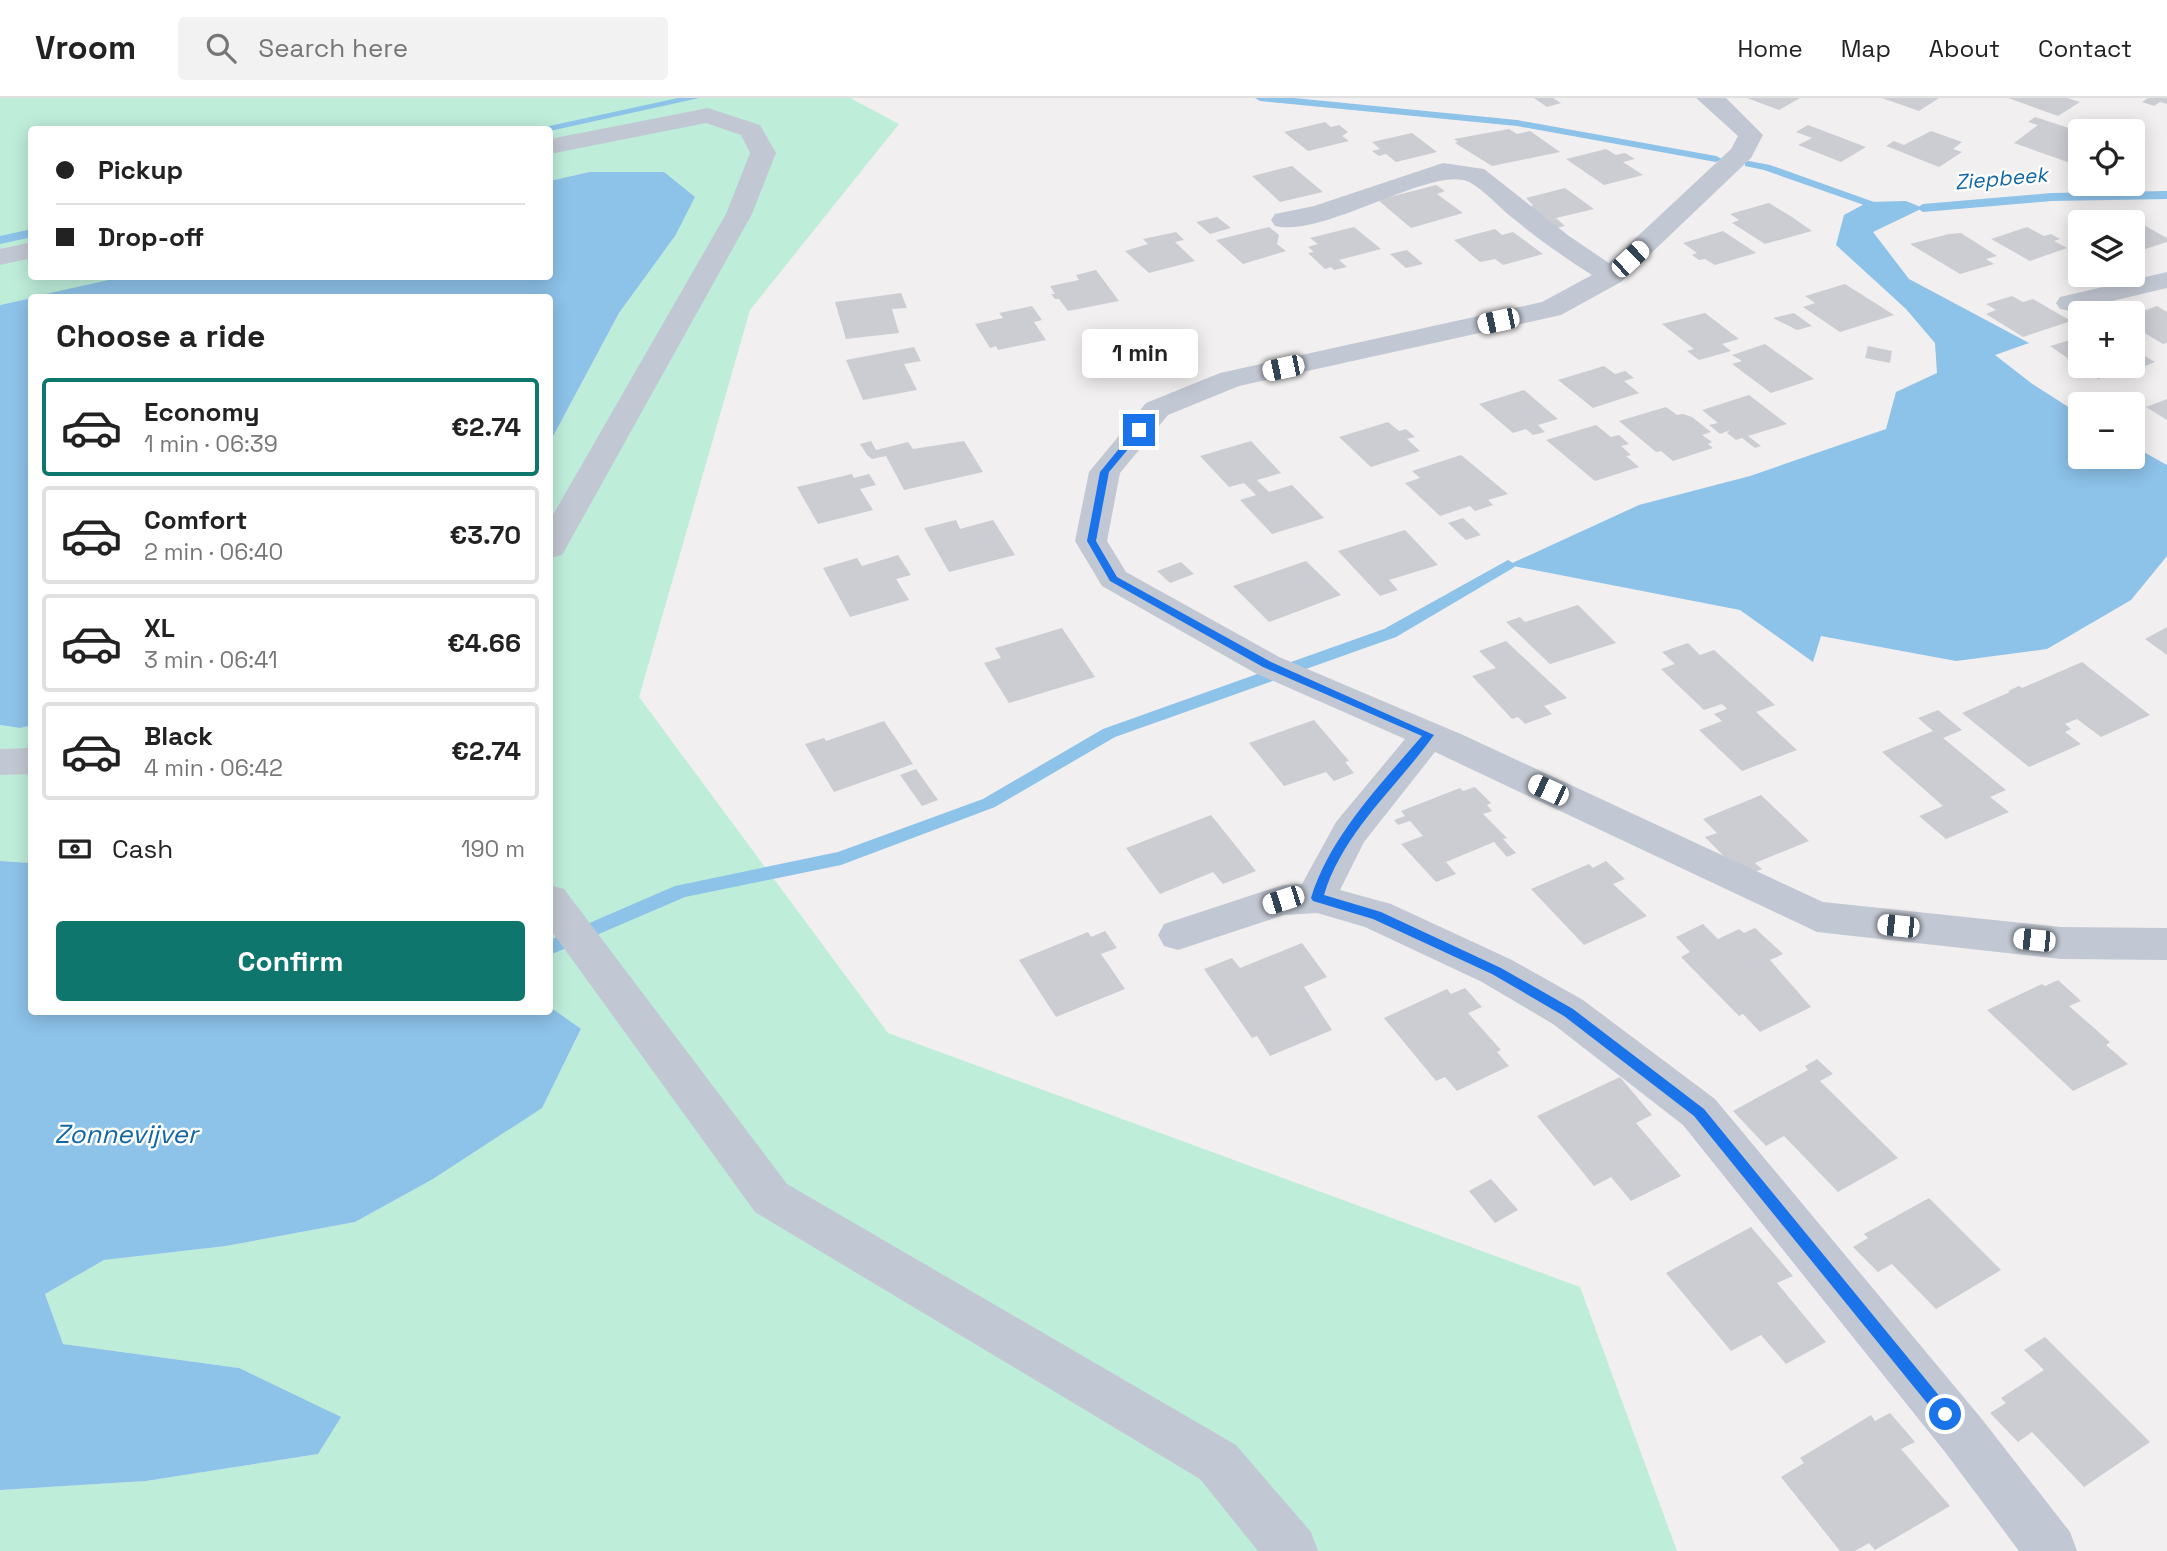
<!DOCTYPE html>
<meta charset="utf-8">
<style>
body{margin:0;font-family:"Space Grotesk",sans-serif;background:#f2f2f2;color:#222;height:100vh;display:flex;flex-direction:column;font-size:26px;white-space:nowrap}
*{box-sizing:border-box;margin:0}
p{font-size:23px;color:#767676}
.icon{flex:none;width:38px;height:38px;fill:none;stroke:currentColor;stroke-width:2;stroke-linecap:round;stroke-linejoin:round}
.map{position:relative;flex:1;overflow:hidden}
.drawer{position:absolute;left:28px;top:196px;width:525px;height:721px;display:flex;flex-direction:column;background:#fff;border-radius:7px;box-shadow:0 4px 18px #0003}
.drawer>*{flex:none}
.hud{position:absolute;left:28px;top:28px;width:525px;height:154px;border-radius:7px;box-shadow:0 4px 18px #0003;display:grid;align-content:center;height:154px;padding:0 28px;background:#fff}
.tools{position:absolute;left:2068px;top:21px;display:grid;gap:14px}
.tools a{display:grid;place-items:center;width:77px;height:77px;border-radius:7px;background:#fff;box-shadow:0 4px 18px #0003;font-size:35px}
.end{position:absolute;width:32px;height:32px;margin:-16px;border:9px solid #1a73e8;background:#fff;box-shadow:0 0 0 4px #fff}
.from{border-radius:50%}
.bubble{position:absolute;height:49px;border-radius:7px;background:#fff;box-shadow:0 4px 18px #0003;font-size:23px;font-weight:600;line-height:49px;text-align:center}
.car{position:absolute;width:21px;height:42px;margin:-21px -10px;border-radius:9px;box-shadow:0 0 5px 2px #0007;background:linear-gradient(#fff 24%,#345 0 40%,#fff 0 76%,#345 0 86%,#fff 0)}
.hud b{display:flex;align-items:center;gap:24px;height:66px;font-size:26px}
.hud b+b{border-top:2px solid #e0e0e0}
.hud i{width:18px;height:18px;background:#222}
ul{padding:0;list-style:none}
li{display:flex;align-items:center;gap:21px;height:98px;margin:0 14px 10px;padding:0 14px;border:4px solid #e0e0e0;border-radius:7px}
li div{flex:1}
li b{display:block;font-size:26px}
li em{font-style:normal;font-weight:600}
li.active{border-color:#0f766e}
li>.icon{width:63px;height:63px;stroke-width:1.5}
h2{padding:0 28px;font-size:32px;line-height:84px}
.pay{display:flex;align-items:center;gap:18px;height:77px;padding:0 28px;font-size:26px}
.pay p{margin-inline-start:auto}
.primary-button{display:flex;gap:14px;margin-top:auto;padding:14px 28px}
.primary-button a{flex:1;height:80px;border-radius:7px;background:#0f766e;color:#fff;font-size:28px;font-weight:600;line-height:80px;text-align:center}
header{display:flex;align-items:center;gap:42px;box-sizing:border-box;height:98px;padding:0 35px;background:#fff;border-bottom:2px solid #e0e0e0}
header strong{font-size:33px}
nav{display:flex;gap:38px;margin-inline-start:auto;font-size:24px}
.search{width:490px;height:63px;background:#f2f2f2;display:flex;align-items:center;gap:18px;box-sizing:border-box;padding:0 24px;border-radius:7px;color:#767676;font-size:26px}
.map>svg:first-child{display:block}
.green{fill:#beedda}
.water{fill:#8dc2e9}
.lines{fill:none;stroke-linecap:round;stroke-linejoin:round}
.stream{fill:#8dc2e9;fill-rule:evenodd}
.building{fill:#cccdd3}
.minor{fill:#c2c8d3;fill-rule:evenodd}
.route{fill:#1a73e8}
.labels{text-anchor:middle;dominant-baseline:central;stroke-width:5;stroke-linejoin:round;paint-order:stroke}
.far-water-label{font-size:21px;font-style:italic;fill:#1166a5;stroke:#fff}
.water-label{font-size:26px;font-style:italic;fill:#1166a5;stroke:#fff}
</style>
<header>
<strong>Vroom</strong>
<div class="search"><svg class="icon" aria-label="search" viewBox="0 0 24 24"><circle cx="10" cy="10" r="6"/><path d="M15 15l6 6"/></svg>Search here</div>
<nav><a>Home</a><a>Map</a><a>About</a><a>Contact</a></nav>
</header>
<div class="map">
<svg width="2167" height="1453" viewBox="0 0 2167 1453">
<rect width="100%" height="100%" fill="#f1efef"/>
<g class="green">
<polygon points="0,0 850,0 899,26 750,212 639,599 888,935 1580,1189 1677,1453 0,1453 0,1392 146,1383 318,1356 239,1270 63,1246 45,1196 104,1162 226,1148 355,1124 433,1081 542,1009 581,932 550,909 550,344 619,215 675,138 664,74 589,74 550,83 550,32 32,32 32,178 127,179 0,207"/>
<polygon points="0,627 20,630 31,627 31,765 0,763"/>
</g>
<g class="water">
<polygon points="589,74 664,74 695,99 675,138 619,215 550,344 550,200 32,199 127,178 550,178 550,83"/>
<polygon points="1906,103 1923,110 1873,134 1909,181 2029,245 1995,257 2031,285 2081,317 2081,359 2133,359 2133,348 2167,367 2167,458 2131,502 2047,551 1956,563 1821,538 1813,564 1740,512 1508,467 1639,407 1750,378 1886,331 1896,294 1937,275 1935,245 1906,211 1836,147 1844,117 1868,104"/>
<polygon points="32,200 32,627 20,630 0,627 0,207"/>
<polygon points="0,763 31,765 32,914 550,914 550,909 581,931 542,1010 433,1081 355,1124 226,1148 104,1162 45,1196 63,1246 239,1270 341,1319 318,1356 146,1383 0,1392"/>
</g>
<g class="lines">
<g class="stream">
<polygon points="678,0 699,0 550,33 531,32"/>
<polygon points="1255,0 1294,0 1517,22 1716,58 1722,61 1716,64 1517,28 1260,3"/>
<polygon points="1749,63 1770,67 1874,104 1864,107 1764,72 1745,68 1745,64"/>
<polygon points="2167,93 2167,101 2051,103 1923,114 1917,110 1923,106 2051,95"/>
<polygon points="32,131 32,139 0,146 0,138"/>
<polygon points="1508,462 1516,467 1513,470 1396,539 1115,639 995,709 841,767 685,799 550,857 550,842 675,788 838,754 983,701 1103,631 1384,531"/>
</g>
</g>
<g class="building">
<polygon points="1534,0 1553,0 1561,5 1547,9"/>
<polygon points="1747,0 1800,0 1779,12"/>
<polygon points="1882,0 1939,0 1919,13"/>
<polygon points="2008,0 2067,0 2080,4 2058,18"/>
<polygon points="2148,0 2167,0 2167,6 2160,4 2154,8 2142,4"/>
<polygon points="2035,19 2081,34 2081,63 2076,67 2014,45 2038,27 2028,24"/>
<polygon points="1325,24 1331,29 1339,27 1348,34 1342,38 1349,43 1308,53 1284,34"/>
<polygon points="1808,27 1866,49 1841,64 1798,47 1812,40 1796,34"/>
<polygon points="1509,31 1517,36 1530,33 1560,54 1492,68 1455,45 1458,44 1454,41"/>
<polygon points="1931,33 1962,44 1953,51 1962,54 1939,69 1886,48 1894,43 1904,47"/>
<polygon points="1412,35 1437,54 1396,64 1386,56 1379,58 1372,53 1380,51 1372,44"/>
<polygon points="1606,51 1616,57 1625,55 1635,61 1623,64 1643,77 1604,87 1566,61"/>
<polygon points="1292,68 1323,94 1280,104 1252,78"/>
<polygon points="1436,87 1445,93 1437,96 1463,115 1411,130 1378,102"/>
<polygon points="1565,90 1594,111 1556,120 1565,128 1553,131 1528,111 1533,107 1526,100"/>
<polygon points="1769,105 1792,119 1812,133 1765,146 1732,125 1739,122 1730,116"/>
<polygon points="1217,119 1231,130 1210,136 1196,124"/>
<polygon points="2111,119 2120,124 2131,120 2167,140 2167,144 2136,154 2133,153 2133,124 2107,124 2103,122"/>
<polygon points="1269,129 1279,137 1277,146 1286,153 1243,166 1216,142"/>
<polygon points="1354,129 1381,151 1339,162 1347,169 1334,172 1331,169 1325,171 1308,155 1314,154 1308,149 1318,146 1310,140"/>
<polygon points="2027,129 2044,138 2051,136 2060,141 2054,143 2067,150 2030,163 1991,141"/>
<polygon points="1495,131 1502,137 1513,134 1543,156 1503,167 1495,161 1480,164 1454,142"/>
<polygon points="1723,133 1756,155 1715,167 1705,161 1699,162 1692,157 1697,155 1683,145"/>
<polygon points="1176,134 1184,142 1175,144 1195,163 1149,175 1125,153 1148,146 1143,141"/>
<polygon points="1961,135 1997,158 1986,161 1994,166 1960,176 1910,146 1949,136"/>
<polygon points="1407,152 1423,166 1406,170 1390,156"/>
<polygon points="1096,172 1119,203 1068,213 1059,201 1055,201 1051,196 1055,196 1050,188 1079,182 1076,177"/>
<polygon points="1845,186 1894,217 1840,234 1803,209 1815,205 1805,198"/>
<polygon points="901,195 907,210 892,211 899,235 846,241 835,204"/>
<polygon points="2012,198 2023,204 2033,201 2071,223 2023,239 1986,216 1996,212 1986,206"/>
<polygon points="2137,207 2146,212 2157,208 2167,214 2167,245 2163,246 2133,228 2133,215 2136,214 2128,210"/>
<polygon points="1032,208 1042,222 1034,224 1046,242 998,252 996,248 990,250 975,226 1003,220 999,215"/>
<polygon points="1705,215 1739,241 1722,246 1731,253 1699,262 1687,253 1694,251 1662,226"/>
<polygon points="1794,215 1812,228 1797,232 1773,220"/>
<polygon points="2081,239 2081,268 2133,268 2133,251 2155,264 2118,279 2112,276 2098,281 2050,248"/>
<polygon points="1765,246 1814,281 1771,295 1732,266 1742,263 1732,257"/>
<polygon points="1868,248 1892,253 1890,265 1865,260"/>
<polygon points="914,249 921,263 904,266 917,292 863,302 846,262"/>
<polygon points="1604,268 1615,276 1625,273 1634,280 1624,283 1639,295 1593,310 1558,282"/>
<polygon points="1524,292 1558,321 1538,327 1545,334 1533,337 1526,331 1513,335 1479,306"/>
<polygon points="1749,297 1787,326 1748,338 1761,348 1755,350 1742,340 1736,342 1727,335 1730,332 1720,336 1709,327 1718,325 1702,312"/>
<polygon points="2167,301 2167,322 2146,309"/>
<polygon points="1666,309 1677,317 1683,316 1692,319 1711,334 1702,337 1712,344 1708,346 1713,350 1673,363 1661,353 1656,354 1619,323"/>
<polygon points="1388,324 1399,333 1406,331 1415,339 1407,341 1420,353 1371,369 1339,339"/>
<polygon points="1596,327 1611,339 1619,337 1629,346 1621,348 1631,357 1626,358 1639,369 1595,383 1546,342"/>
<polygon points="871,343 876,352 908,344 913,351 964,343 983,374 904,392 886,358 872,361 867,357 860,346"/>
<polygon points="1251,343 1281,375 1257,382 1269,394 1292,387 1324,420 1272,436 1240,402 1256,397 1244,385 1229,389 1200,358"/>
<polygon points="1461,357 1508,396 1488,402 1493,407 1475,413 1470,408 1440,418 1405,385 1420,380 1412,373"/>
<polygon points="852,376 854,380 869,376 876,387 860,391 873,412 818,426 797,389"/>
<polygon points="1463,420 1481,437 1466,442 1448,425"/>
<polygon points="956,422 960,431 993,422 1015,457 949,474 924,430"/>
<polygon points="1405,432 1438,467 1389,482 1398,492 1380,498 1338,453"/>
<polygon points="898,457 911,477 896,481 909,502 850,519 823,470 857,460 862,468"/>
<polygon points="1306,463 1341,497 1269,524 1233,488"/>
<polygon points="1181,464 1194,476 1170,485 1157,473"/>
<polygon points="1578,507 1616,545 1550,566 1506,524 1520,519 1525,524"/>
<polygon points="2167,529 2167,557 2145,541"/>
<polygon points="1062,530 1095,579 1009,605 984,565 1001,560 995,550"/>
<polygon points="1506,543 1567,600 1544,608 1552,616 1525,626 1518,619 1512,621 1472,578 1496,570 1479,553"/>
<polygon points="1688,545 1700,557 1714,552 1775,607 1756,614 1797,652 1742,673 1699,632 1722,623 1714,616 1727,611 1722,606 1704,612 1661,571 1675,566 1662,554"/>
<polygon points="2082,564 2150,617 2101,639 2077,621 2065,626 2071,631 2065,634 2081,646 2029,669 1962,615 2010,594 2008,593 2019,588 2022,590"/>
<polygon points="1938,612 1962,632 1943,640 2006,692 1990,699 2009,714 1946,741 1919,718 1943,708 1882,654 1933,633 1918,620"/>
<polygon points="1314,622 1349,663 1345,664 1354,675 1334,683 1326,674 1284,688 1249,645"/>
<polygon points="884,623 913,666 834,694 805,646 824,640 826,643"/>
<polygon points="916,671 938,702 922,708 900,677"/>
<polygon points="1475,689 1491,705 1487,707 1492,713 1483,716 1507,740 1503,741 1516,755 1507,759 1494,744 1446,764 1456,776 1436,784 1401,746 1423,738 1410,723 1398,727 1394,722 1405,718 1401,713 1460,690 1463,693"/>
<polygon points="1761,697 1809,743 1755,765 1762,771 1744,779 1705,739 1717,735 1703,721"/>
<polygon points="1211,717 1256,773 1223,786 1213,774 1160,796 1126,750"/>
<polygon points="1606,763 1625,781 1613,786 1647,818 1584,847 1531,791 1589,766 1593,770"/>
<polygon points="1703,826 1718,841 1739,831 1744,835 1755,830 1783,856 1770,862 1811,909 1760,934 1743,916 1739,918 1681,859 1690,854 1676,839"/>
<polygon points="1105,833 1117,850 1101,856 1125,891 1056,919 1019,862 1088,834 1091,839"/>
<polygon points="1302,845 1327,879 1304,889 1332,932 1270,958 1257,938 1252,940 1204,871 1232,860 1240,870"/>
<polygon points="2058,882 2081,903 2069,908 2110,944 2106,947 2128,966 2073,993 1987,912 2042,886 2045,888"/>
<polygon points="1465,890 1482,909 1468,915 1501,952 1497,954 1509,968 1457,993 1445,979 1436,983 1384,920 1447,891 1451,896"/>
<polygon points="1817,961 1833,976 1820,983 1898,1060 1838,1094 1784,1038 1766,1048 1733,1013 1808,972 1805,968"/>
<polygon points="1620,979 1652,1017 1636,1025 1681,1078 1631,1103 1611,1079 1594,1088 1537,1018"/>
<polygon points="1491,1081 1518,1112 1495,1125 1469,1093"/>
<polygon points="1929,1100 2001,1172 1936,1211 1892,1166 1878,1174 1853,1149 1868,1140 1864,1136"/>
<polygon points="1751,1129 1793,1178 1777,1185 1826,1244 1786,1266 1761,1237 1731,1253 1666,1175"/>
<polygon points="2045,1239 2150,1344 2084,1389 2032,1334 2018,1344 1990,1315 2006,1305 2001,1300 2044,1272 2024,1252"/>
<polygon points="1890,1315 1915,1344 1901,1351 1950,1408 1875,1452 1869,1445 1855,1453 1840,1453 1781,1379 1804,1365 1800,1360 1871,1317 1875,1323"/>
</g>
<g class="lines">
<g class="minor">
<path d="M1696 0H1726L1763 37 1751 60 1621 184 1561 217 1239 288 1168 317 1120 375 1107 443 1126 474 1279 559 1463 637 1823 804 2061 829 2167 830V862L2061 861 1817 834 1435 654 1364 744 1340 792 1391 806 1512 862 1583 902 1715 1001 1981 1320 2070 1434 2077 1453H2019L1945 1354 1683 1027 1553 926 1482 884 1365 829 1317 815 1284 817 1178 852 1164 848 1158 837 1164 826 1283 787 1302 786 1336 724 1405 641 1255 575 1102 488 1075 443 1089 374 1146 305 1220 275 1542 204 1592 177C1563 159 1536 139 1510 118 1497 107 1483 91 1469 84 1434 66 1324 140 1275 128L1271 122 1275 116 1314 108 1443 65 1484 71 1569 138 1609 165 1731 51 1738 38Z"/>
<polygon points="708,10 760,27 776,55 752,116 566,450 562,457 550,460 550,422 726,116 750,55 741,37 706,25 550,56 550,41"/>
<polygon points="32,144 32,160 0,167 0,151"/>
<polygon points="2167,174 2167,190 2070,213 2060,211 2056,205 2060,199"/>
<polygon points="32,650 32,676 0,677 0,651"/>
<polygon points="550,787 564,791 787,1086 1236,1347 1311,1434 1318,1453 1258,1453 1200,1381 755,1114 550,831"/>
</g>
</g>
<path class="route" d="M1136 330 1144 332 1109 374 1096 443 1117 479 1271 564 1434 637C1397 689 1343 734 1324 797L1381 814 1501 870 1573 911 1704 1011 1950 1311 1952 1316 1950 1321H1940L1694 1018 1564 918 1492 876 1373 821 1313 803 1311 800C1330 738 1381 686 1422 638L1263 569 1110 483 1087 443 1100 374Z"/>
<g class="labels">
<g class="far-water-label">
<text transform="translate(2001 80) rotate(-5)">Ziepbeek</text>
</g>
<g class="water-label">
<text x="126" y="1036">Zonnevijver</text>
</g>
</g>
</svg>
<div class="tools">
<a><svg class="icon" aria-label="locate" viewBox="0 0 24 24"><circle cx="12" cy="12" r="6"/><path d="M12 2v4M12 18v4M2 12h4M18 12h4"/></svg></a>
<a><svg class="icon" aria-label="layers" viewBox="0 0 24 24"><path d="M12 4l9 5-9 5-9-5zM3 14l9 5 9-5"/></svg></a>
<a>+</a>
<a>−</a>
</div>
<i class="end from" style="left:1945px;top:1316px"></i>
<i class="end" style="left:1139px;top:332px"></i>
<div class="bubble" style="left:1082px;top:231px;width:116px">1 min</div>
<i class="car" style="left:1630px;top:161px;rotate:47deg"></i>
<i class="car" style="left:1498px;top:223px;rotate:258deg"></i>
<i class="car" style="left:1283px;top:270px;rotate:258deg"></i>
<i class="car" style="left:1548px;top:692px;rotate:295deg"></i>
<i class="car" style="left:1283px;top:802px;rotate:252deg"></i>
<i class="car" style="left:1898px;top:828px;rotate:276deg"></i>
<i class="car" style="left:2034px;top:842px;rotate:276deg"></i>
<div class="hud">
<b><i class="from"></i>Pickup</b>
<b><i></i>Drop-off</b>
</div>
<section class="drawer">
<h2>Choose a ride</h2>
<ul>
<li class="active"><svg class="icon" aria-label="car" viewBox="0 0 24 24"><path d="M5 17H2v-5l4-1 3-4h7l3 4 3 1v5h-3M9 17h6M6 11h13"/><circle cx="7" cy="17" r="2"/><circle cx="17" cy="17" r="2"/></svg><div><b>Economy</b><p>1 min · 06:39</p></div><em>€2.74</em></li>
<li><svg class="icon" aria-label="car" viewBox="0 0 24 24"><path d="M5 17H2v-5l4-1 3-4h7l3 4 3 1v5h-3M9 17h6M6 11h13"/><circle cx="7" cy="17" r="2"/><circle cx="17" cy="17" r="2"/></svg><div><b>Comfort</b><p>2 min · 06:40</p></div><em>€3.70</em></li>
<li><svg class="icon" aria-label="car" viewBox="0 0 24 24"><path d="M5 17H2v-5l4-1 3-4h7l3 4 3 1v5h-3M9 17h6M6 11h13"/><circle cx="7" cy="17" r="2"/><circle cx="17" cy="17" r="2"/></svg><div><b>XL</b><p>3 min · 06:41</p></div><em>€4.66</em></li>
<li><svg class="icon" aria-label="car" viewBox="0 0 24 24"><path d="M5 17H2v-5l4-1 3-4h7l3 4 3 1v5h-3M9 17h6M6 11h13"/><circle cx="7" cy="17" r="2"/><circle cx="17" cy="17" r="2"/></svg><div><b>Black</b><p>4 min · 06:42</p></div><em>€2.74</em></li>
</ul>
<div class="pay"><svg class="icon" aria-label="cash" viewBox="0 0 24 24"><path d="M3 7h18v10H3z"/><circle cx="12" cy="12" r="2"/></svg>Cash<p>190 m</p></div>
<div class="primary-button"><a>Confirm</a></div>
</section>
</div>
